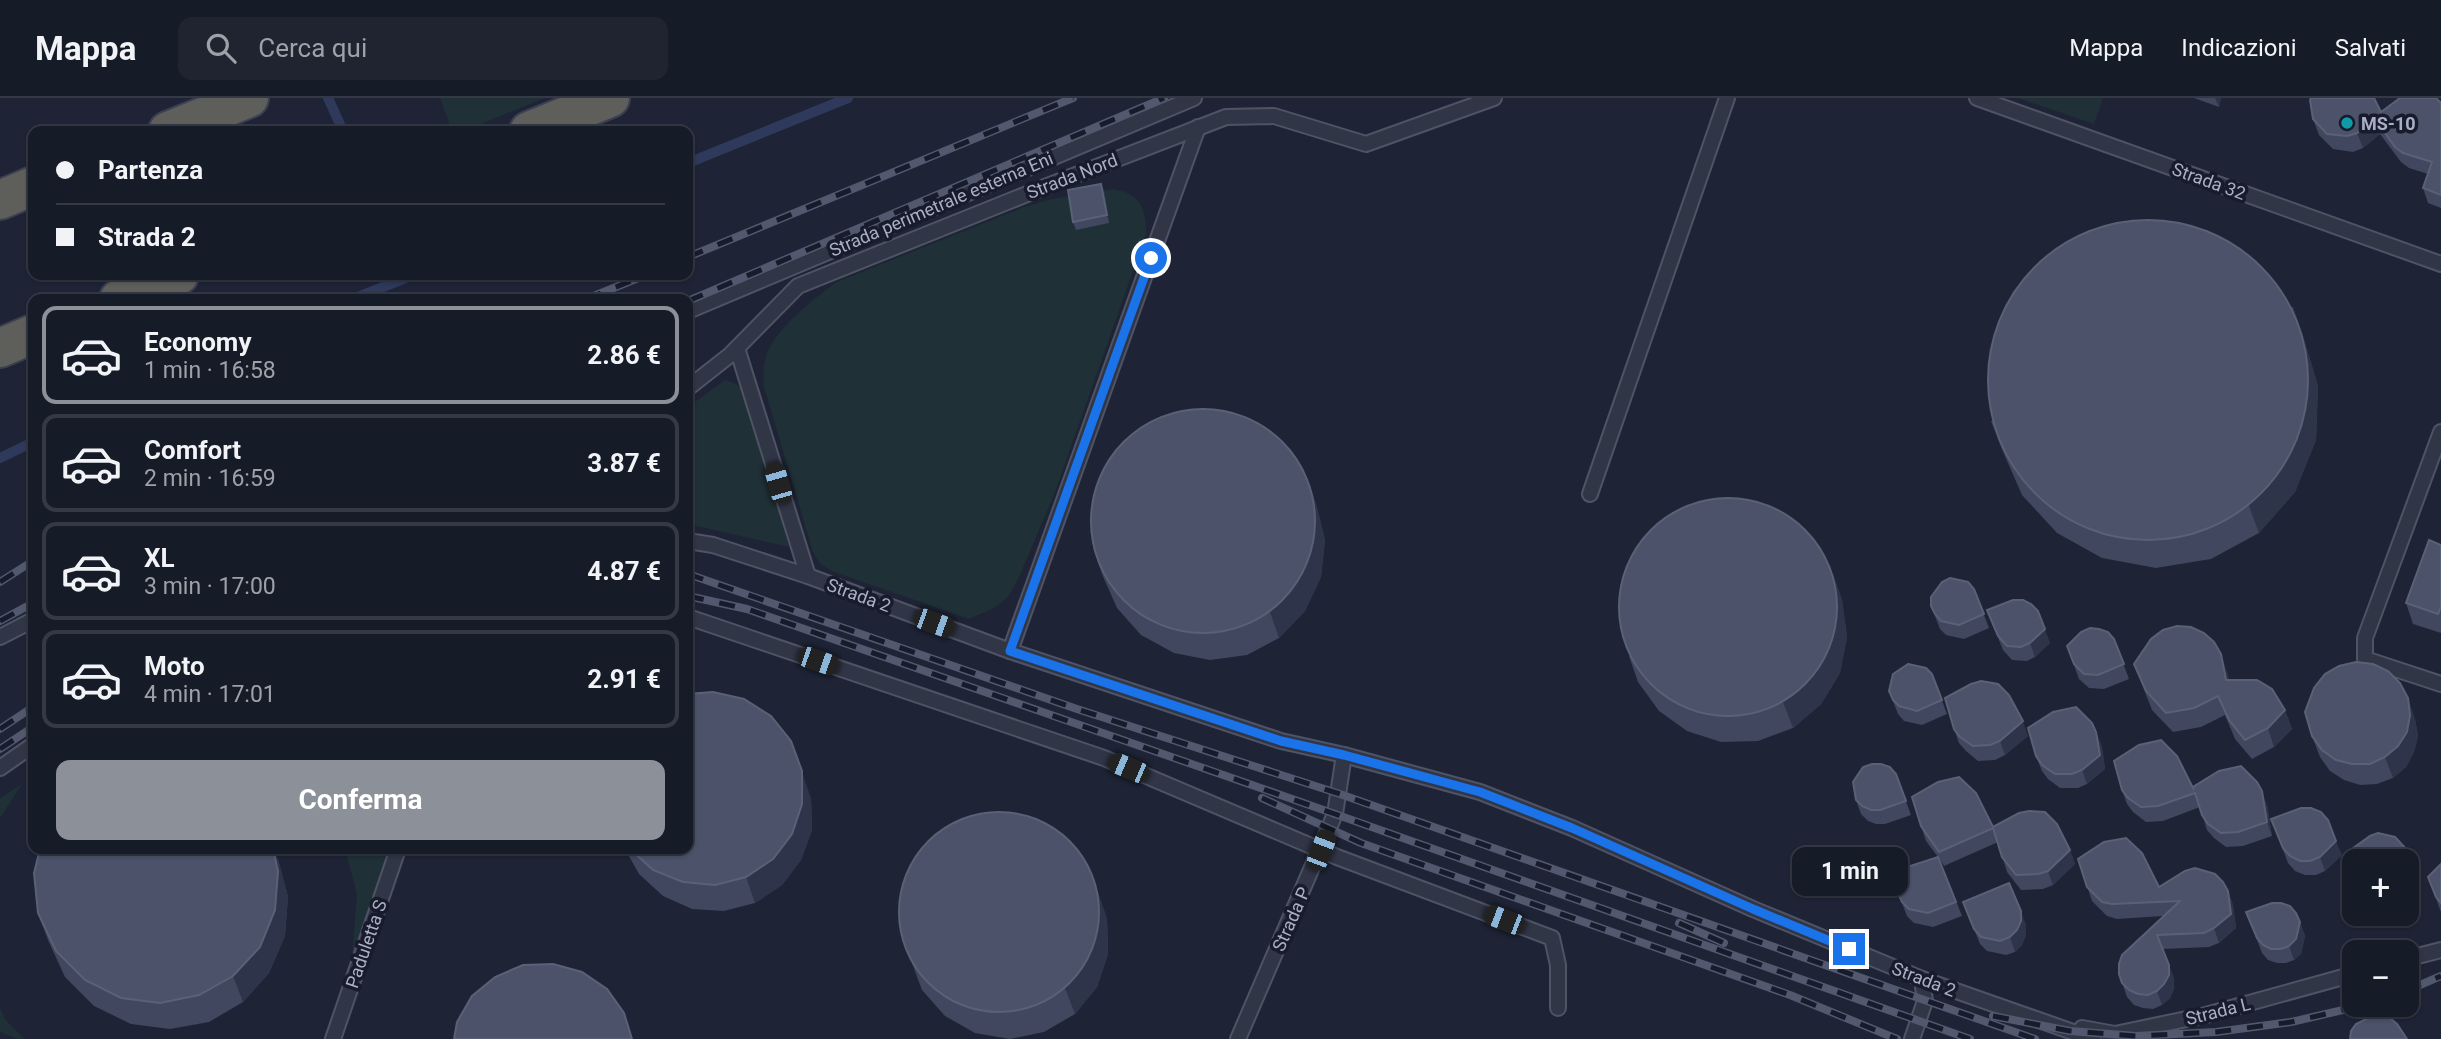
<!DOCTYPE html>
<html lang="it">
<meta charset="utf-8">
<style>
body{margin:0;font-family:Roboto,sans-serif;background:#1f2430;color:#f1f3f6;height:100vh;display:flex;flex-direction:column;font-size:26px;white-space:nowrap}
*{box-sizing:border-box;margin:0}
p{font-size:23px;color:#9ea1a8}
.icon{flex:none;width:38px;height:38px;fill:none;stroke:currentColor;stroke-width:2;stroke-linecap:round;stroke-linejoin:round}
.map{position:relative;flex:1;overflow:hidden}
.drawer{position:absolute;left:28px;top:196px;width:665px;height:560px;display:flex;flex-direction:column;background:#161b28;border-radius:14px;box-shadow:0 2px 5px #0004,0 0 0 2px #353945}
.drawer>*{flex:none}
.banner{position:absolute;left:28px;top:28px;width:665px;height:154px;border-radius:14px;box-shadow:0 2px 5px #0004,0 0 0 2px #353945;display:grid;align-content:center;height:154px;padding:0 28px;background:#161b28}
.fabs{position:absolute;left:2342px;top:751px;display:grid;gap:14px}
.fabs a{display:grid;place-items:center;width:77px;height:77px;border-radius:14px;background:#161b28;box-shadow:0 2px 5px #0004,0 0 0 2px #353945;font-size:35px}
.end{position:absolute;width:32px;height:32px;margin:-16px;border:9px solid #1a73e8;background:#fff;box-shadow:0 0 0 4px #fff}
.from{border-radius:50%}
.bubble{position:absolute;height:49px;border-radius:14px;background:#161b28;box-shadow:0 2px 5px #0004,0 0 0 2px #353945;font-size:23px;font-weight:700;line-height:49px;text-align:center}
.car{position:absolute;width:21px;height:42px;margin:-21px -10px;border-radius:9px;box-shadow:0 0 5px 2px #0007;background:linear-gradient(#222 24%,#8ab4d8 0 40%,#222 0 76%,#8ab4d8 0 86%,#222 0)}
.banner b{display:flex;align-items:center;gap:24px;height:66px;font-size:26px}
.banner b+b{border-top:2px solid #353945}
.banner i{width:18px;height:18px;background:#f1f3f6}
ul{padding:12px 0 0;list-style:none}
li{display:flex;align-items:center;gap:21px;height:98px;margin:0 14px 10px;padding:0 14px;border:4px solid #353945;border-radius:14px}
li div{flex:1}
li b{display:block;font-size:26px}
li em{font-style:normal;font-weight:700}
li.active{border-color:#8c9099}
li>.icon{width:63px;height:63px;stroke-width:1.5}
.primary-button{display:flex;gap:14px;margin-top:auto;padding:14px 28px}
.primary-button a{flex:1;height:80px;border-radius:14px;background:#8c9099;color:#fff;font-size:28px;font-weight:700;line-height:80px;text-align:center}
header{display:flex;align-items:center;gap:42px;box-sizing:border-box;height:98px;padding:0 35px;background:#161b28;border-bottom:2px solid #353945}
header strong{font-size:33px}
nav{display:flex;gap:38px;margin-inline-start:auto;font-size:24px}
.search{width:490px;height:63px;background:#1f2430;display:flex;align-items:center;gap:18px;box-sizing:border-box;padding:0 24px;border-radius:14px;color:#9ea1a8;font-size:26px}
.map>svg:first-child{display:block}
.green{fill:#1f3037}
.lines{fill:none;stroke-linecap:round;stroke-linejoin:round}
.stream{stroke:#2e395c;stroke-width:10}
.service-casing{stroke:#4e5365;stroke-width:18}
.trunk-casing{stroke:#3c4051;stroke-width:42}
.service{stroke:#313647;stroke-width:14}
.trunk{stroke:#5e5e5a;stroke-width:38}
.rail-casing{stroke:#52596e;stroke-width:8}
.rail{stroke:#171b2b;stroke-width:5;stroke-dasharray:16;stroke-linecap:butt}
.wall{fill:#40475e}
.shaded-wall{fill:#2e3449}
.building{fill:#4b5269;stroke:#5a6177;stroke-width:2}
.route{stroke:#1a73e8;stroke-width:9}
.culture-dot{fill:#0f9aa8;stroke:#171b2b;stroke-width:2.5}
.labels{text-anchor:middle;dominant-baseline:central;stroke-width:7;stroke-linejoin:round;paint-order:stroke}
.poi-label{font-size:18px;font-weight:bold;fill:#aab0c4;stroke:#171b2b;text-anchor:start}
.street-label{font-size:18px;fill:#aab0c4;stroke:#171b2b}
</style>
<header>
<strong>Mappa</strong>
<div class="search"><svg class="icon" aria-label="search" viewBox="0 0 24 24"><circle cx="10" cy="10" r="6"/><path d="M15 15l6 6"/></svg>Cerca qui</div>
<nav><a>Mappa</a><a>Indicazioni</a><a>Salvati</a></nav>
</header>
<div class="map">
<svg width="2441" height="941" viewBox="0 0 2441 941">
<rect width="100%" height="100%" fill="#1e2436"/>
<g class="green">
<polygon points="440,0 545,0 463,33 452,33"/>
<polygon points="2018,0 2103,0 2094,26"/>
<path d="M1113 91C1141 96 1146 111 1146 136L1054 397 1019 479 1008 499 994 510 969 521 832 473 820 466 813 454 764 289C763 275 763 263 769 251 781 227 815 199 837 184L1024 109 1052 101Z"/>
<polygon points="725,282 736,286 746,295 789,449 688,426 688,309"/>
<polygon points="22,686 0,720 0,700"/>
<polygon points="345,751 390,751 352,859 357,796"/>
<polygon points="0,910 5,921 24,941 18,941 0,934"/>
</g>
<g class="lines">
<g class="stream">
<polyline points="328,0 343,33"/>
<polyline points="688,65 848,0"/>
<polyline points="353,201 413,177"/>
<polyline points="0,360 33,344"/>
</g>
<defs>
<g id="service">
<polyline points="1977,0 2441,166"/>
<polyline points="688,213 1194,0"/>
<polyline points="737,250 808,478"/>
<polyline points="688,290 730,257 798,188 1042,90 1226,19 1274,18 1366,46 1494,0"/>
<polyline points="2441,334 2365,540 2365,561 2441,586"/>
<polyline points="1590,396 1727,0"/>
<polyline points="688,443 713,447 808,478 1010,553 1281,643 1344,657 1480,694 1572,730 1753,811 1922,881 2093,941"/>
<polyline points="688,519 1104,660 1337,759 1552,840 1558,867 1558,910"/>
<polyline points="0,539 33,522"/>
<polyline points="1010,553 1198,29"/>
<polyline points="0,670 33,647"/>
<polyline points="2406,861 2441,852"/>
<polyline points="2082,930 2115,936 2206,917 2354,876"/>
<polyline points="333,941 398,751"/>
<polyline points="1238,941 1335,716 1344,657"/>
<polyline points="1912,941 1925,903 1922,881"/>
</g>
<g id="trunk">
<polyline points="168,33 249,0"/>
<polyline points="529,33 610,0"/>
<polyline points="0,102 33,88"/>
<polyline points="119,201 179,177"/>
<polyline points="0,250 33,236"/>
</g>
</defs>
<use href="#service" class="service-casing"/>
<use href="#trunk" class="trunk-casing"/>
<use href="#service" class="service"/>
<use href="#trunk" class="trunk"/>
<defs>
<g id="rail">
<polyline points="688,159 1073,0"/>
<polyline points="586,201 646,177"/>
<polyline points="688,203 1164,0"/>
<polyline points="688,476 1077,611 1340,696 2035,941"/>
<polyline points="0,484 33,463"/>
<polyline points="688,498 747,511 1335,716 1970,941"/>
<polyline points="0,523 33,505"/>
<polyline points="0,631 33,609"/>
<polyline points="0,651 33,629"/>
<polyline points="1262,700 1361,745 1790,897 1897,941"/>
<polyline points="1679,825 1724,845"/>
<polyline points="2406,893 2441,878"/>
<polyline points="1993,918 2070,933 2136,938 2216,934 2291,924 2369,906"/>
</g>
</defs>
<use href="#rail" class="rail-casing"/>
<use href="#rail" class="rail"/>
</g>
<g class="wall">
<polygon points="2194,0 2221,0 2219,9"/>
<polygon points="2441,5 2441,110 2428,105 2423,90 2428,76 2409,70 2401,64 2380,36 2363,50 2353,54 2333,51 2319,37 2313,21 2381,14"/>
<polygon points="1101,86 1104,93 1109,125 1076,132 1073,124"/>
<polygon points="2293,209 2302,235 2318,288 2316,342 2295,394 2259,435 2211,461 2156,470 2102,460 2057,435 2022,397 2001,349 1991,323"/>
<polygon points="1307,380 1316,406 1325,442 1321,479 1305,513 1279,540 1247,557 1210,562 1174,555 1141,537 1117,510 1102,476 1093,450"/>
<polygon points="2441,447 2441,535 2413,526 2406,505"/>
<polygon points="1833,476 1842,502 1847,539 1840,575 1821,606 1793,630 1758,643 1721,644 1687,633 1659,613 1638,584 1629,558"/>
<polygon points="1974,491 1989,530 1964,541 1946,537 1940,531 1931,508"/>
<polygon points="1987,512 2050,545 2035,559 2027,563 2012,562 2003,552"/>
<polygon points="2114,541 2129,581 2104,591 2089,590 2079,581 2067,548"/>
<polygon points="2134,566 2227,574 2229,582 2285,612 2292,631 2274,649 2252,661 2235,641 2225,617 2201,629 2173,634 2152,612"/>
<polygon points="1932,576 1947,616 1922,627 1904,623 1898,616 1889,593"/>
<polygon points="2415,621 2418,638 2414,654 2406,669 2393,680 2377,686 2360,687 2344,682 2330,673 2320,659 2312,638"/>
<polygon points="1954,631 2028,638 2005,657 1995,662 1978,663 1966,653 1959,645"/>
<polygon points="2096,634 2102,649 2105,671 2087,686 2078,690 2060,690 2048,681 2042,673 2036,658"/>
<polygon points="1896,676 1911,717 1885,726 1876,726 1868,723 1861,716 1856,702"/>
<polygon points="2122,692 2194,692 2267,707 2272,738 2243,748 2226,749 2214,740 2207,732 2200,709 2163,723 2146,724 2133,714 2127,706"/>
<polygon points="811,700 812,732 801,762 782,787 755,805 724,813 692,811 663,798 639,776 625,751 688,751"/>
<polygon points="2271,721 2342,757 2325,773 2316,777 2305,777 2295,773 2288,765"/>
<polygon points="1921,728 1993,729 2070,752 2075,766 2053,787 2043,791 2021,792 2007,774 1998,744 1944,768 1939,760 1962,818 1933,829 1914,825 1907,818 1898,795 1938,759 1926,743"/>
<polygon points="278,761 288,799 285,838 269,875 243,904 209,924 170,931 131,926 94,908 65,879 48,842 38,815"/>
<polygon points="2078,761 2159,789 2228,793 2233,807 2236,830 2219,845 2209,849 2163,851 2174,881 2174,891 2170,900 2162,907 2153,911 2143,910 2134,907 2127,899 2119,876 2163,818 2117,821 2107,818 2092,803"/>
<polygon points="2441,766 2441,814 2428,779"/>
<polygon points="1098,795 1107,821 1108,856 1097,889 1075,916 1044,934 1010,941 975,935 945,918 922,892 900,833"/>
<polygon points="1963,804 2026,827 2026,837 2022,847 2015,854 2006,857 1987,853 1980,846"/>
<polygon points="2246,814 2300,824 2305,838 2301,856 2294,862 2286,865 2277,865 2268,862 2262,855"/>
</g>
<g class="shaded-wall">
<polygon points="2215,0 2221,0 2219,9"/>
<polygon points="2375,21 2380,36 2363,50 2357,35"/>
<polygon points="1101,86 1104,93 1109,125 1107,117"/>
<polygon points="2293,209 2302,235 2318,288 2316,342 2295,394 2259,435 2249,408"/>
<polygon points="1307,380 1316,406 1325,442 1321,479 1305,513 1279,540 1270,514"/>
<polygon points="1833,476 1842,502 1847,539 1840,575 1821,606 1793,630 1783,604"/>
<polygon points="2045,531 2050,545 2035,559 2030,545"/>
<polygon points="2221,556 2227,574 2233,601 2226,582"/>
<polygon points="2408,600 2415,621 2418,638 2414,654 2406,669 2393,680 2385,659"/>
<polygon points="2285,612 2292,631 2274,649 2268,630"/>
<polygon points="2023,623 2028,638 2005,657 2000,643"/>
<polygon points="2096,634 2102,649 2105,671 2087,686 2082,672"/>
<polygon points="791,643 811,700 812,732 801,762 782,787 755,805 746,779"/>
<polygon points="2262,693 2267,707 2272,738 2267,724"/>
<polygon points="2336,743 2342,757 2325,773 2320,759"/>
<polygon points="273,751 274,751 278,761 288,799 285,838 269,875 243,904 233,878"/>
<polygon points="2070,752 2075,766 2053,787 2048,773"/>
<polygon points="2407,752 2412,766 2416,786 2406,795"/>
<polygon points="2228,793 2233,807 2236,830 2219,845 2214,830"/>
<polygon points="1098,795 1107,821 1108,856 1097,889 1075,916 1065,890"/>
<polygon points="2021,813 2026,827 2026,837 2022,847 2015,854 2010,839"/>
<polygon points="2300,824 2305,838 2301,856 2294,862 2289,848"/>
<polygon points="2169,867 2174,881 2174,891 2170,900 2162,907 2157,893"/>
</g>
<g class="building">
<polygon points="2311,0 2374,0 2381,14 2400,0 2436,0 2441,5 2441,97 2423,90 2432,64 2403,55 2395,49 2375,21 2357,35 2347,38 2327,36 2313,21 2310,2"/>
<polygon points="1101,86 1107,117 1073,124 1068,92"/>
<circle cx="2148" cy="282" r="160"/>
<circle cx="1203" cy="423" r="112"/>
<circle cx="1728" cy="509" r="109"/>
<polygon points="2429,442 2441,447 2441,509 2438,516 2406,505"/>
<polygon points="1950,480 1968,484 1974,491 1984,516 1959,527 1941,523 1935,516 1931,508 1931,499 1942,484"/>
<polygon points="2013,502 2023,502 2031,506 2038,513 2045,531 2030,545 2021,549 2007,548 1998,538 1987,512"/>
<polygon points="2177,528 2191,529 2204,535 2214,544 2221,556 2226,582 2257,582 2272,591 2285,612 2268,630 2245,642 2229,622 2218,598 2194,610 2166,615 2146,593 2134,566 2151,541 2163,532"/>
<polygon points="2090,530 2099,531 2108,534 2114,541 2124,566 2098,577 2084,576 2074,566 2067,548 2081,534"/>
<polygon points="2356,564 2373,566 2388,573 2400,585 2408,600 2410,617 2407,634 2398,648 2385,659 2370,666 2352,666 2336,662 2322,652 2312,638 2305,614 2314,590 2325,576 2339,568"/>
<polygon points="1908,566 1926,570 1932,576 1942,602 1917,613 1899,608 1893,602 1889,593 1893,576"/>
<polygon points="1981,583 1998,586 2009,597 2023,623 2000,643 1990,647 1973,648 1960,639 1954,631 1945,600 1971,586"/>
<polygon points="713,594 744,601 771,618 791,643 802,673 802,706 792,736 773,761 746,779 715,787 683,784 653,772 630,751 688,751 688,596"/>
<polygon points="2076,609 2092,625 2096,634 2100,657 2082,672 2072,676 2055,676 2042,667 2036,658 2028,630 2053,614"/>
<polygon points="2161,642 2177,658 2194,692 2193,689 2219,673 2241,668 2257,684 2262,693 2267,724 2238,734 2221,735 2208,726 2202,717 2195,695 2158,708 2141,709 2128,700 2122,692 2114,663 2139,647"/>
<polygon points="1872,666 1881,666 1890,669 1896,676 1906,703 1880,712 1871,712 1862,708 1856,702 1853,684 1863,669"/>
<polygon points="1959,679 1976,695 1993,729 2019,715 2029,713 2045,714 2057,726 2070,752 2048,773 2038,776 2016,777 2002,759 1993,730 1939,754 1921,728 1912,699 1938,684"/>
<polygon points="2301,710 2311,710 2321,714 2328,722 2336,743 2320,759 2310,763 2300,763 2290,758 2283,750 2271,721"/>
<circle cx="999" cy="814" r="100"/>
<polygon points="2378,735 2395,739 2407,752 2411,771 2406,776 2406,763 2354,763 2354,764 2349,753 2370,738"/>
<polygon points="2126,740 2142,755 2159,789 2185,773 2195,770 2215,776 2223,784 2228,793 2231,816 2214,830 2204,835 2157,837 2169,867 2169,877 2164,886 2157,893 2148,897 2138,896 2129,892 2122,885 2119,876 2119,866 2122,857 2180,803 2112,806 2102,804 2087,789 2078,761 2104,744"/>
<polygon points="40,751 273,751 278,773 275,812 260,849 233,878 199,897 160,905 121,900 85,882 56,853 38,815 34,775"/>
<polygon points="1938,759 1956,804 1928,815 1909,811 1902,804 1898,795 1898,785 1903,776 1910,768"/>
<polygon points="2441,766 2441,805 2436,799 2428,779"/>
<polygon points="2009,785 2021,813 2021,823 2017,832 2010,839 2000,843 1981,839 1974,831 1963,804"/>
<polygon points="2272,805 2281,805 2290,808 2296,815 2300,824 2296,841 2289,848 2281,851 2271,851 2263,847 2257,840 2246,814"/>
<polygon points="553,866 582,874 607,891 624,915 632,941 454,941 457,924 472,898 495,879 523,867"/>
<polygon points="2372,918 2390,920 2397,926 2407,941 2350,941 2351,933 2356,926"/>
</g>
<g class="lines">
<polyline class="route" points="1151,160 1010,553 1281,643 1344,657 1480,694 1572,730 1753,811 1849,851"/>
</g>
<circle class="culture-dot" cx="2347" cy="25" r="7"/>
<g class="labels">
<g class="poi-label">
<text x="2361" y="25">MS-10</text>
</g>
<g class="street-label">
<text transform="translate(1072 78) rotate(-21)">Strada Nord</text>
<text transform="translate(2209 83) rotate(20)">Strada 32</text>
<text transform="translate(941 106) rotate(-23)">Strada perimetrale esterna Eni</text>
<text transform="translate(859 497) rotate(20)">Strada 2</text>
<text transform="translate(1291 821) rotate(-66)">Strada P</text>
<text transform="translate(366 846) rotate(-71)">Paduletta S</text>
<text transform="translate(1924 881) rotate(21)">Strada 2</text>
<text transform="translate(2218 913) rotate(-14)">Strada L</text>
</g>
</g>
</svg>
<div class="fabs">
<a>+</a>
<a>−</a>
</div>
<i class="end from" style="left:1151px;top:160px"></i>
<i class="end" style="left:1849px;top:851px"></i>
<div class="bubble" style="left:1792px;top:749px;width:116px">1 min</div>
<i class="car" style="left:778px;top:385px;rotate:344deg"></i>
<i class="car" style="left:934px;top:525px;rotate:110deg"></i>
<i class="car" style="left:818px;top:563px;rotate:109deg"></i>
<i class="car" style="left:1128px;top:670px;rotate:293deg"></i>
<i class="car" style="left:1321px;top:752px;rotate:21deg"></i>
<i class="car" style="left:1504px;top:822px;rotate:291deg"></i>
<div class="banner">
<b><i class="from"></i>Partenza</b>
<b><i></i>Strada 2</b>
</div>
<section class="drawer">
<ul>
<li class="active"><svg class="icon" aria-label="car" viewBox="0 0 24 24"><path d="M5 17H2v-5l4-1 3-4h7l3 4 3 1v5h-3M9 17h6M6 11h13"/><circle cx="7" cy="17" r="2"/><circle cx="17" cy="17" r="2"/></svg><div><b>Economy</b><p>1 min · 16:58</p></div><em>2.86 €</em></li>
<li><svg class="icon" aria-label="car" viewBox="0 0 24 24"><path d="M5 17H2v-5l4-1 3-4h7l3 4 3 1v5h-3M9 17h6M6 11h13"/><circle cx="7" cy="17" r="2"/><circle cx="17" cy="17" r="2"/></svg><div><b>Comfort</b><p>2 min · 16:59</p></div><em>3.87 €</em></li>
<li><svg class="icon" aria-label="car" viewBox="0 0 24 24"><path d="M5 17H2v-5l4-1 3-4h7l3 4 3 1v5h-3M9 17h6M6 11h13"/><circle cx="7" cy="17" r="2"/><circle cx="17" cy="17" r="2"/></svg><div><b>XL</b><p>3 min · 17:00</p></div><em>4.87 €</em></li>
<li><svg class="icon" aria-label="car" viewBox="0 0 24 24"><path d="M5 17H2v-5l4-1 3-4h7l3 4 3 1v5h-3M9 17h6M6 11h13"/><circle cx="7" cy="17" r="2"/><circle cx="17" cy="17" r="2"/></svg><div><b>Moto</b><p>4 min · 17:01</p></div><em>2.91 €</em></li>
</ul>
<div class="primary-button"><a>Conferma</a></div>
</section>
</div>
